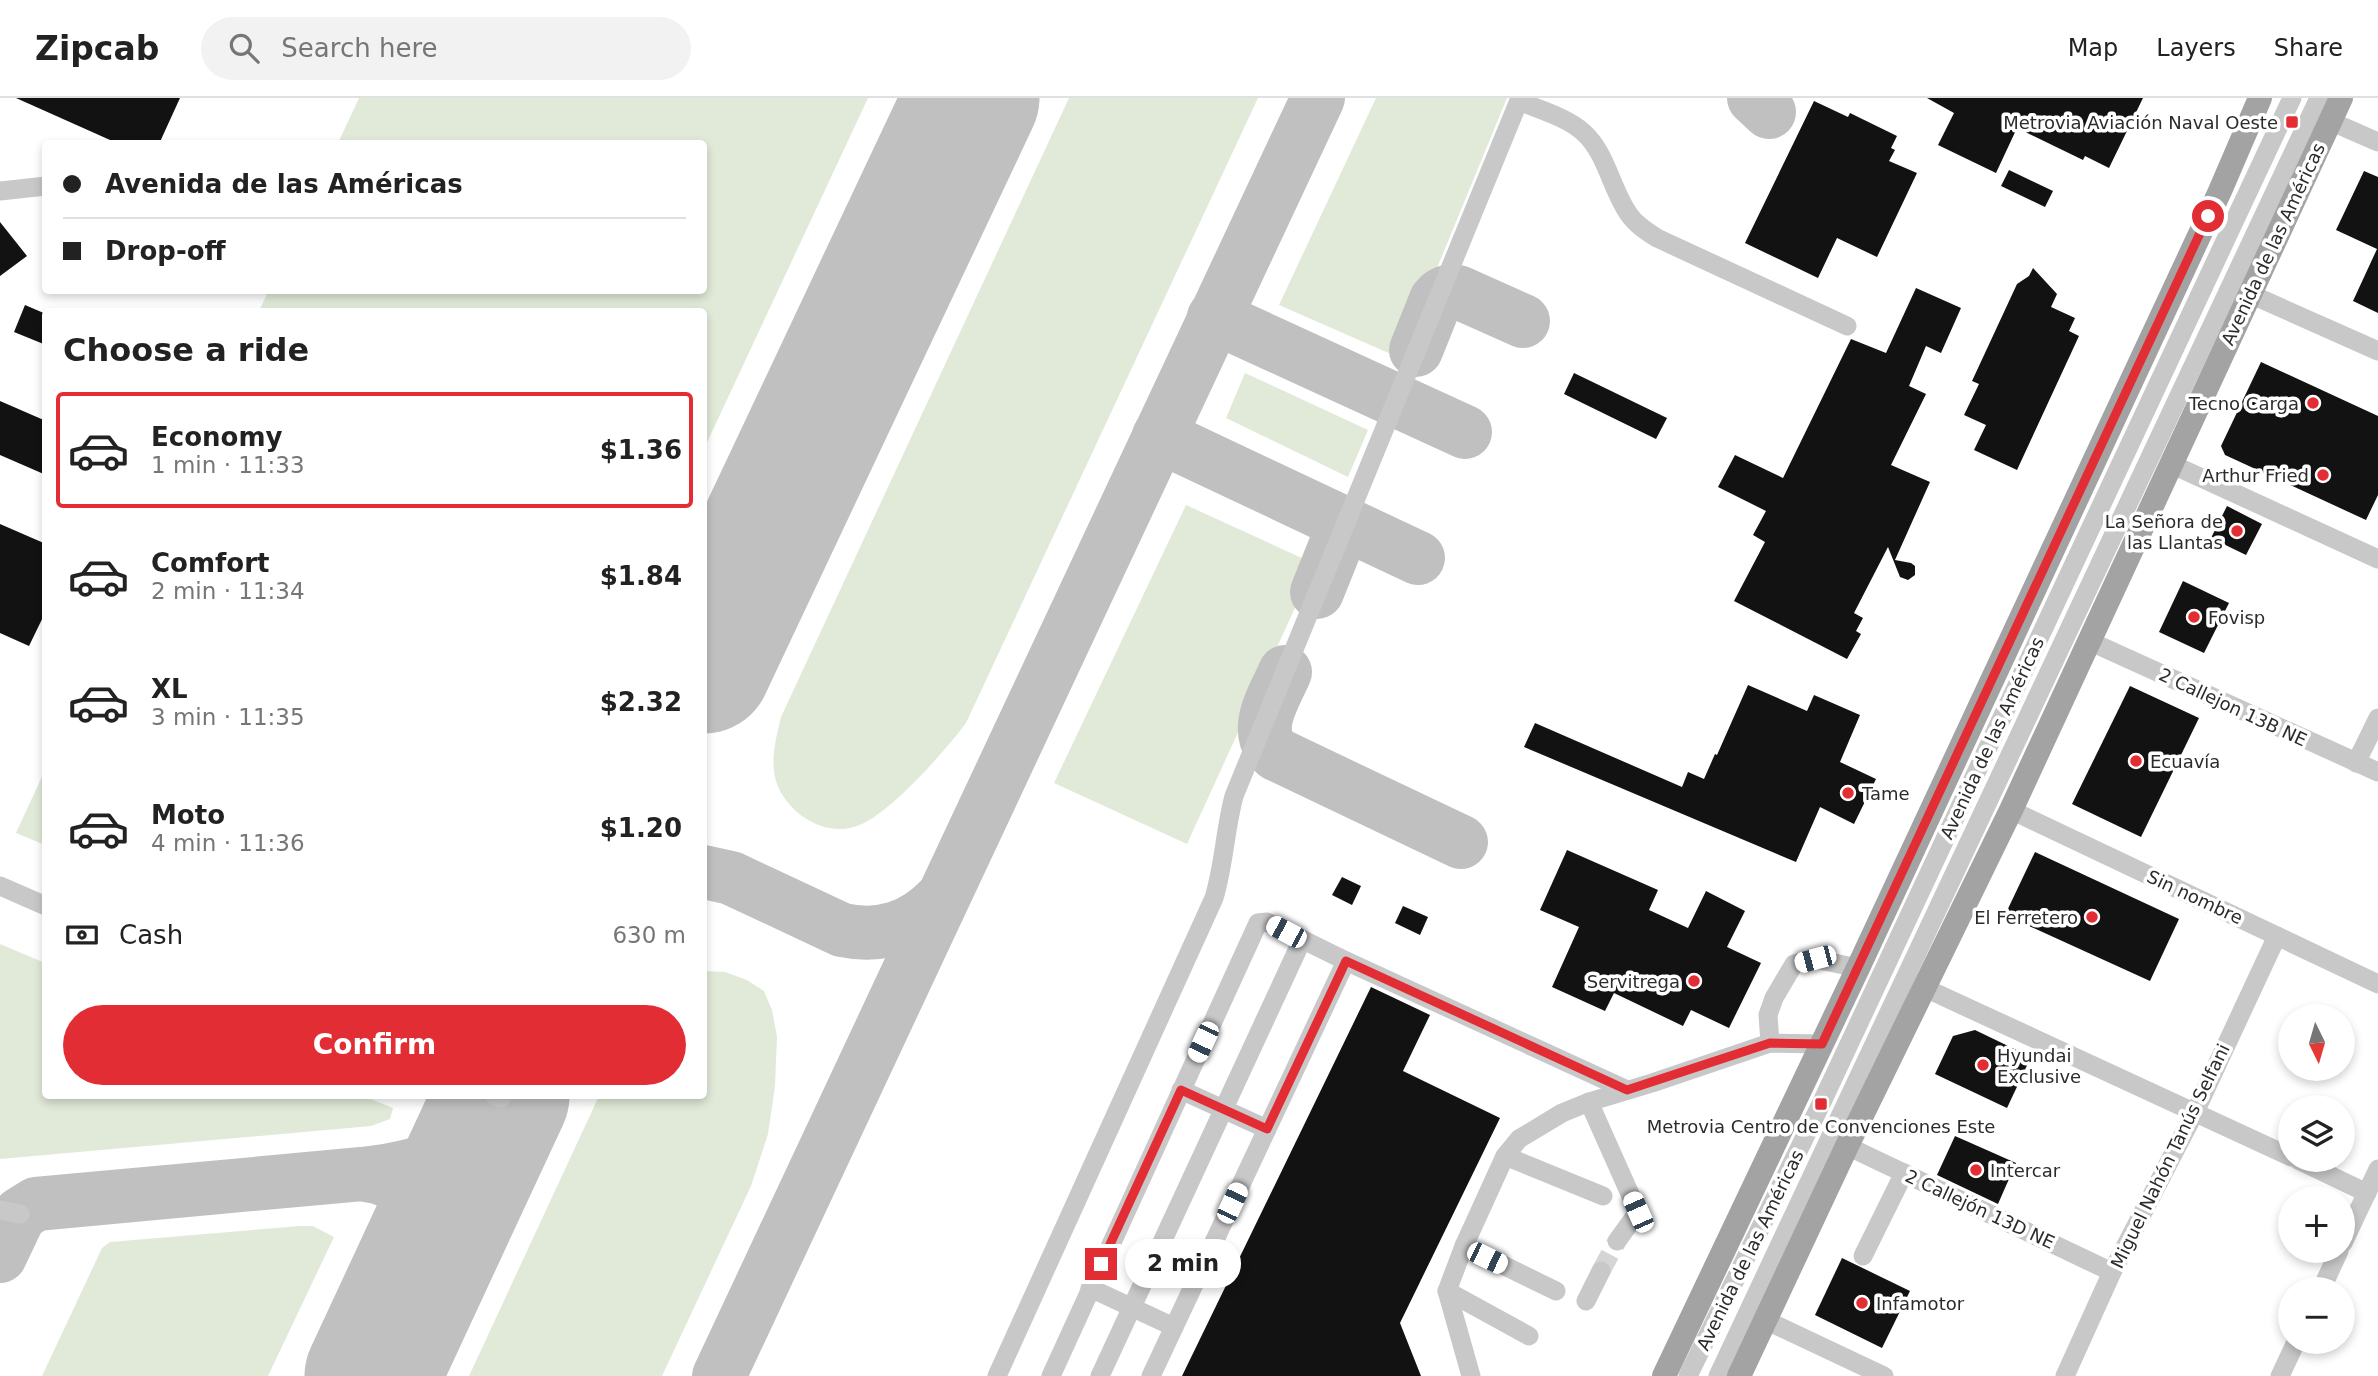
<!DOCTYPE html>
<meta charset="utf-8">
<style>
body{margin:0;font-family:"DejaVu Sans",sans-serif;background:#f2f2f2;color:#222;height:100vh;display:flex;flex-direction:column;font-size:26px;white-space:nowrap}
*{box-sizing:border-box;margin:0}
p{font-size:23px;color:#767676}
.icon{flex:none;width:38px;height:38px;fill:none;stroke:currentColor;stroke-width:2;stroke-linecap:round;stroke-linejoin:round}
.map{position:relative;flex:1;overflow:hidden}
.drawer{position:absolute;left:42px;top:210px;width:665px;height:791px;display:flex;flex-direction:column;background:#fff;border-radius:7px;box-shadow:0 4px 10px #0003}
.drawer>*{flex:none}
.hud{position:absolute;left:42px;top:42px;width:665px;height:154px;border-radius:7px;box-shadow:0 4px 10px #0003;display:grid;align-content:center;height:154px;padding:0 21px;background:#fff}
.needle{width:46px;rotate:175deg}
.fabs{position:absolute;left:2278px;top:906px;display:grid;gap:14px}
.fabs a{display:grid;place-items:center;width:77px;height:77px;border-radius:50%;background:#fff;box-shadow:0 4px 10px #0003;font-size:35px}
.end{position:absolute;width:32px;height:32px;margin:-16px;border:9px solid #e32d34;background:#fff;box-shadow:0 0 0 4px #fff}
.from{border-radius:50%}
.bubble{position:absolute;height:49px;border-radius:24px;background:#fff;box-shadow:0 4px 10px #0003;font-size:23px;font-weight:800;line-height:49px;text-align:center}
.car{position:absolute;width:21px;height:42px;margin:-21px -10px;border-radius:9px;box-shadow:0 0 5px 2px #0007;background:linear-gradient(#fff 24%,#345 0 40%,#fff 0 76%,#345 0 86%,#fff 0)}
.hud b{display:flex;align-items:center;gap:24px;height:66px;font-size:26px}
.hud b+b{border-top:2px solid #e0e0e0}
.hud i{width:18px;height:18px;background:#222}
ul{padding:0;list-style:none}
li{display:flex;align-items:center;gap:21px;height:116px;margin:0 14px 10px;padding:0 7px;border:4px solid transparent;border-radius:7px}
li div{flex:1}
li b{display:block;font-size:26px}
li em{font-style:normal;font-weight:800}
li.selected{border-color:#e32d34}
li>.icon{width:63px;height:63px;stroke-width:1.5}
h2{padding:0 21px;font-size:32px;line-height:84px}
.pay{display:flex;align-items:center;gap:18px;height:77px;padding:0 21px;font-size:26px}
.pay p{margin-inline-start:auto}
.cta{display:flex;gap:14px;margin-top:auto;padding:14px 21px}
.cta a{flex:1;height:80px;border-radius:42px;background:#e32d34;color:#fff;font-size:28px;font-weight:800;line-height:80px;text-align:center}
header{display:flex;align-items:center;gap:42px;box-sizing:border-box;height:98px;padding:0 35px;background:#fff;border-bottom:2px solid #e0e0e0}
header strong{font-size:33px}
nav{display:flex;gap:38px;margin-inline-start:auto;font-size:24px}
.search{width:490px;height:63px;background:#f2f2f2;display:flex;align-items:center;gap:18px;box-sizing:border-box;padding:0 24px;border-radius:38px;color:#767676;font-size:26px}
.map>svg:first-child{display:block}
.green{fill:#e1ead8}
.lines{fill:none;stroke-linecap:round;stroke-linejoin:round}
.taxiway{stroke:#c0c0c0;stroke-width:54}
.runway{stroke:#c0c0c0;stroke-width:135}
.building{fill:#121212}
.minor-tunnel{stroke:#d5d5d5;stroke-width:19;stroke-dasharray:19 10;stroke-linecap:butt}
.minor{stroke:#c8c8c8;stroke-width:19}
.major{stroke:#a3a3a3;stroke-width:24}
.route{stroke:#e32d34;stroke-width:9}
.poi-dot{fill:#e32d34;stroke:#fff;stroke-width:2.5}
.labels{text-anchor:middle;dominant-baseline:central;stroke-width:7;stroke-linejoin:round;paint-order:stroke}
.poi-label{font-size:18px;fill:#2b2b2b;stroke:#fff;text-anchor:end}
.street-label{font-size:18px;fill:#2b2b2b;stroke:#fff}
</style>
<header>
<strong>Zipcab</strong>
<div class="search"><svg class="icon" aria-label="search" viewBox="0 0 24 24"><circle cx="10" cy="10" r="6"/><path d="M15 15l6 6"/></svg>Search here</div>
<nav><a>Map</a><a>Layers</a><a>Share</a></nav>
</header>
<div class="map">
<svg width="2378" height="1278" viewBox="0 0 2378 1278">
<rect width="100%" height="100%" fill="#fff"/>
<g class="green">
<polygon points="359,0 868,0 704,351 704,214 259,213 269,192 704,192 704,46 338,45"/>
<path d="M1069 0H1258L966 625C946 652 888 718 857 728 825 740 786 715 776 683 770 662 776 640 781 619Z"/>
<polygon points="1376,0 1507,0 1400,260 1279,207"/>
<polygon points="1245,275 1368,332 1348,379 1226,320"/>
<polygon points="1186,407 1315,466 1187,746 1054,685"/>
<polygon points="45,672 45,747 16,735"/>
<polygon points="0,846 45,865 46,998 363,998 393,1010 390,1021 371,1028 0,1061"/>
<polygon points="704,873 725,874 747,882 764,893 772,912 777,939 775,988 768,1036 751,1088 662,1278 469,1278 599,998 704,998"/>
<polygon points="300,1128 313,1128 334,1139 268,1278 42,1278 102,1150 110,1144"/>
</g>
<g class="lines">
<g class="taxiway">
<polyline points="1754,0 1769,14"/>
<polyline points="1214,219 1465,334"/>
<path d="M1416 252 1436 202C1442 194 1447 192 1458 194L1523 223"/>
<polyline points="1159,338 1418,460"/>
<path d="M1317 494 1337 444C1339 431 1336 425 1325 417"/>
<path d="M1285 574C1274 600 1251 632 1276 656L1461 744"/>
<path d="M704 774 731 780 842 832C881 840 913 830 941 801"/>
<path d="M362 1076C424 1069 467 1057 501 1000"/>
<path d="M0 1158 20 1116 36 1106 362 1076C369 1078 377 1078 383 1081 422 1094 429 1138 419 1173"/>
<polyline points="719,1278 1318,0"/>
</g>
<g class="runway">
<polyline points="704,568 972,0"/>
<polyline points="372,1278 502,998"/>
</g>
</g>
<g class="building">
<polygon points="16,0 180,0 159,46 119,46"/>
<polygon points="1927,0 2143,0 2109,70 2085,58 2083,62 2017,30 1996,75 1938,47 1954,15"/>
<polygon points="1814,3 1848,19 1850,15 1897,38 1891,50 1895,52 1889,63 1917,75 1877,159 1837,140 1818,180 1745,145"/>
<polygon points="2009,72 2053,93 2045,109 2001,88"/>
<polygon points="2364,73 2378,79 2378,215 2353,203 2377,151 2336,132"/>
<polygon points="0,124 27,158 0,178"/>
<polygon points="2033,170 2057,196 2051,209 2075,220 2069,233 2079,238 2017,372 1974,352 1986,327 1964,317 1979,286 1972,283 2017,186 2029,178"/>
<polygon points="1916,190 1961,210 1941,255 1926,248 1909,288 1926,296 1891,367 1930,384 1895,462 1911,465 1915,468 1915,477 1908,482 1900,479 1888,449 1854,515 1863,520 1856,533 1861,536 1847,561 1734,503 1765,444 1753,437 1766,413 1718,389 1735,357 1783,380 1851,241 1886,255"/>
<polygon points="25,207 46,216 46,247 14,234"/>
<polygon points="2261,264 2378,318 2378,397 2366,422 2225,357 2221,348"/>
<polygon points="1574,275 1667,320 1656,341 1564,296"/>
<polygon points="0,303 46,323 46,377 0,357"/>
<polygon points="2227,408 2262,426 2246,457 2211,440"/>
<polygon points="0,426 46,446 46,513 29,548 0,535"/>
<polygon points="2183,483 2229,505 2204,555 2159,534"/>
<polygon points="1748,587 1807,613 1814,597 1860,617 1840,664 1876,681 1854,726 1820,709 1796,764 1524,649 1535,625 1682,689 1688,674 1704,681 1715,656 1717,657"/>
<polygon points="2130,588 2199,620 2141,739 2072,706"/>
<polygon points="1567,752 1658,792 1649,812 1688,830 1706,793 1745,813 1727,849 1761,865 1729,930 1691,912 1683,928 1614,895 1605,913 1552,889 1579,829 1540,812"/>
<polygon points="2035,754 2179,821 2150,883 2005,817"/>
<polygon points="1342,779 1361,788 1352,807 1332,797"/>
<polygon points="1403,808 1428,819 1420,837 1395,825"/>
<polygon points="1371,889 1430,917 1403,973 1500,1020 1400,1225 1421,1278 1182,1278"/>
<polygon points="1975,932 2031,959 2007,1010 1935,976 1953,938"/>
<polygon points="1955,1038 2016,1065 1998,1106 1937,1077"/>
<polygon points="1842,1160 1910,1193 1882,1250 1815,1217"/>
</g>
<g class="lines">
<polyline class="minor-tunnel" points="1601,1173 1617,1143"/>
<g class="minor">
<path d="M1519 3C1540 12 1566 19 1583 34 1606 54 1611 90 1628 115 1635 126 1646 133 1657 140L1847 228"/>
<polyline points="2330,23 2378,44"/>
<polyline points="0,93 46,88"/>
<polyline points="2250,196 2378,253"/>
<polyline points="2171,366 2378,461"/>
<polyline points="2089,543 2378,674"/>
<polyline points="2356,665 2378,620"/>
<polyline points="2011,712 2378,886"/>
<polyline points="0,788 46,808"/>
<polyline points="1346,863 1627,992"/>
<polyline points="1925,890 2291,1059"/>
<polyline points="1770,945 1768,917 1774,900 1794,866 1815,861 1858,870"/>
<polyline points="1181,992 1267,1031"/>
<polyline points="495,998 501,1000"/>
<polyline points="1589,1004 1638,1114 1617,1143"/>
<polyline points="1847,1048 2112,1174"/>
<polyline points="1505,1058 1603,1098"/>
<polyline points="2298,1062 2367,1095"/>
<polyline points="0,1112 20,1116"/>
<polyline points="2343,1145 2378,1071"/>
<polyline points="1464,1148 1556,1193"/>
<polyline points="1863,1158 1904,1075"/>
<polyline points="1090,1190 1174,1229"/>
<polyline points="2321,1192 2339,1153"/>
<polyline points="1447,1193 1529,1238"/>
<polyline points="1586,1203 1601,1173"/>
<polyline points="1765,1222 1884,1278"/>
<path d="M997 1278 1214 800C1224 767 1225 732 1234 698L1520 0"/>
<polyline points="1051,1278 1258,825 1267,824 1346,863 1151,1278"/>
<polyline points="1100,1278 1302,842"/>
<polyline points="1471,1278 1447,1193 1464,1148 1505,1058 1519,1041 1562,1015 1589,1004 1652,985 1770,945 1822,946"/>
<polyline points="1688,1278 1821,1006 2292,0"/>
<polyline points="1718,1278 2319,0"/>
<polyline points="2065,1278 2112,1174 2195,1014 2277,838"/>
<polyline points="2280,1278 2296,1244"/>
</g>
<g class="major">
<polyline points="1664,1278 1858,870 2220,93 2260,0"/>
<polyline points="1739,1278 1847,1048 2011,712 2341,0"/>
</g>
</g>
<g class="lines">
<polyline class="route" points="1101,1166 1181,992 1267,1031 1346,863 1627,992 1770,945 1822,946 2208,118"/>
</g>
<g class="poi-dot">
<rect x="2285" y="17" width="14" height="14" rx="3.5"/>
<circle cx="2313" cy="305" r="7"/>
<circle cx="2323" cy="377" r="7"/>
<circle cx="2237" cy="433" r="7"/>
<circle cx="2194" cy="519" r="7"/>
<circle cx="2136" cy="663" r="7"/>
<circle cx="1848" cy="695" r="7"/>
<circle cx="2092" cy="819" r="7"/>
<circle cx="1694" cy="883" r="7"/>
<circle cx="1983" cy="967" r="7"/>
<rect x="1814" y="999" width="14" height="14" rx="3.5"/>
<circle cx="1976" cy="1072" r="7"/>
<circle cx="1862" cy="1205" r="7"/>
</g>
<g class="labels">
<g class="poi-label">
<text x="2278" y="24">Metrovia Aviación Naval Oeste</text>
<text x="2299" y="305">Tecno Carga</text>
<text x="2309" y="377">Arthur Fried</text>
<text x="2223" y="423">La Señora de<tspan x="2223" dy="21">las Llantas</tspan></text>
<text x="2208" y="519" text-anchor="start">Fovisp</text>
<text x="2150" y="663" text-anchor="start">Ecuavía</text>
<text x="1862" y="695" text-anchor="start">Tame</text>
<text x="2078" y="819">El Ferretero</text>
<text x="1680" y="883">Servitrega</text>
<text x="1997" y="957" text-anchor="start">Hyundai<tspan x="1997" dy="21">Exclusive</tspan></text>
<text x="1821" y="1028" text-anchor="middle">Metrovia Centro de Convenciones Este</text>
<text x="1990" y="1072" text-anchor="start">Intercar</text>
<text x="1876" y="1205" text-anchor="start">Infamotor</text>
</g>
<g class="street-label">
<text transform="translate(2273 146) rotate(-65)">Avenida de las Américas</text>
<text transform="translate(2233 609) rotate(25)">2 Callejon 13B NE</text>
<text transform="translate(1992 640) rotate(-65)">Avenida de las Américas</text>
<text transform="translate(2195 799) rotate(25)">Sin nombre</text>
<text transform="translate(2170 1058) rotate(-64)">Miguel Nahón Tanús Selfani</text>
<text transform="translate(1980 1111) rotate(25)">2 Callejón 13D NE</text>
<text transform="translate(1750 1152) rotate(-64)">Avenida de las Américas</text>
</g>
</g>
</svg>
<div class="fabs">
<a><svg class="needle" viewBox="-14 -14 28 28"><path d="M0-13l5 13h-10z" fill="#e53935"/><path d="M0 13l5-13h-10z" fill="#767676"/></svg></a>
<a><svg class="icon" aria-label="layers" viewBox="0 0 24 24"><path d="M12 4l9 5-9 5-9-5zM3 14l9 5 9-5"/></svg></a>
<a>+</a>
<a>−</a>
</div>
<i class="end from" style="left:2208px;top:118px"></i>
<i class="end" style="left:1101px;top:1166px"></i>
<div class="bubble" style="left:1125px;top:1141px;width:116px">2 min</div>
<i class="car" style="left:1286px;top:834px;rotate:298deg"></i>
<i class="car" style="left:1815px;top:861px;rotate:255deg"></i>
<i class="car" style="left:1203px;top:944px;rotate:205deg"></i>
<i class="car" style="left:1232px;top:1105px;rotate:25deg"></i>
<i class="car" style="left:1638px;top:1114px;rotate:336deg"></i>
<i class="car" style="left:1487px;top:1160px;rotate:116deg"></i>
<div class="hud">
<b><i class="from"></i>Avenida de las Américas</b>
<b><i></i>Drop-off</b>
</div>
<section class="drawer">
<h2>Choose a ride</h2>
<ul>
<li class="selected"><svg class="icon" aria-label="car" viewBox="0 0 24 24"><path d="M5 17H2v-5l4-1 3-4h7l3 4 3 1v5h-3M9 17h6M6 11h13"/><circle cx="7" cy="17" r="2"/><circle cx="17" cy="17" r="2"/></svg><div><b>Economy</b><p>1 min · 11:33</p></div><em>$1.36</em></li>
<li><svg class="icon" aria-label="car" viewBox="0 0 24 24"><path d="M5 17H2v-5l4-1 3-4h7l3 4 3 1v5h-3M9 17h6M6 11h13"/><circle cx="7" cy="17" r="2"/><circle cx="17" cy="17" r="2"/></svg><div><b>Comfort</b><p>2 min · 11:34</p></div><em>$1.84</em></li>
<li><svg class="icon" aria-label="car" viewBox="0 0 24 24"><path d="M5 17H2v-5l4-1 3-4h7l3 4 3 1v5h-3M9 17h6M6 11h13"/><circle cx="7" cy="17" r="2"/><circle cx="17" cy="17" r="2"/></svg><div><b>XL</b><p>3 min · 11:35</p></div><em>$2.32</em></li>
<li><svg class="icon" aria-label="car" viewBox="0 0 24 24"><path d="M5 17H2v-5l4-1 3-4h7l3 4 3 1v5h-3M9 17h6M6 11h13"/><circle cx="7" cy="17" r="2"/><circle cx="17" cy="17" r="2"/></svg><div><b>Moto</b><p>4 min · 11:36</p></div><em>$1.20</em></li>
</ul>
<div class="pay"><svg class="icon" aria-label="cash" viewBox="0 0 24 24"><path d="M3 7h18v10H3z"/><circle cx="12" cy="12" r="2"/></svg>Cash<p>630 m</p></div>
<div class="cta"><a>Confirm</a></div>
</section>
</div>
